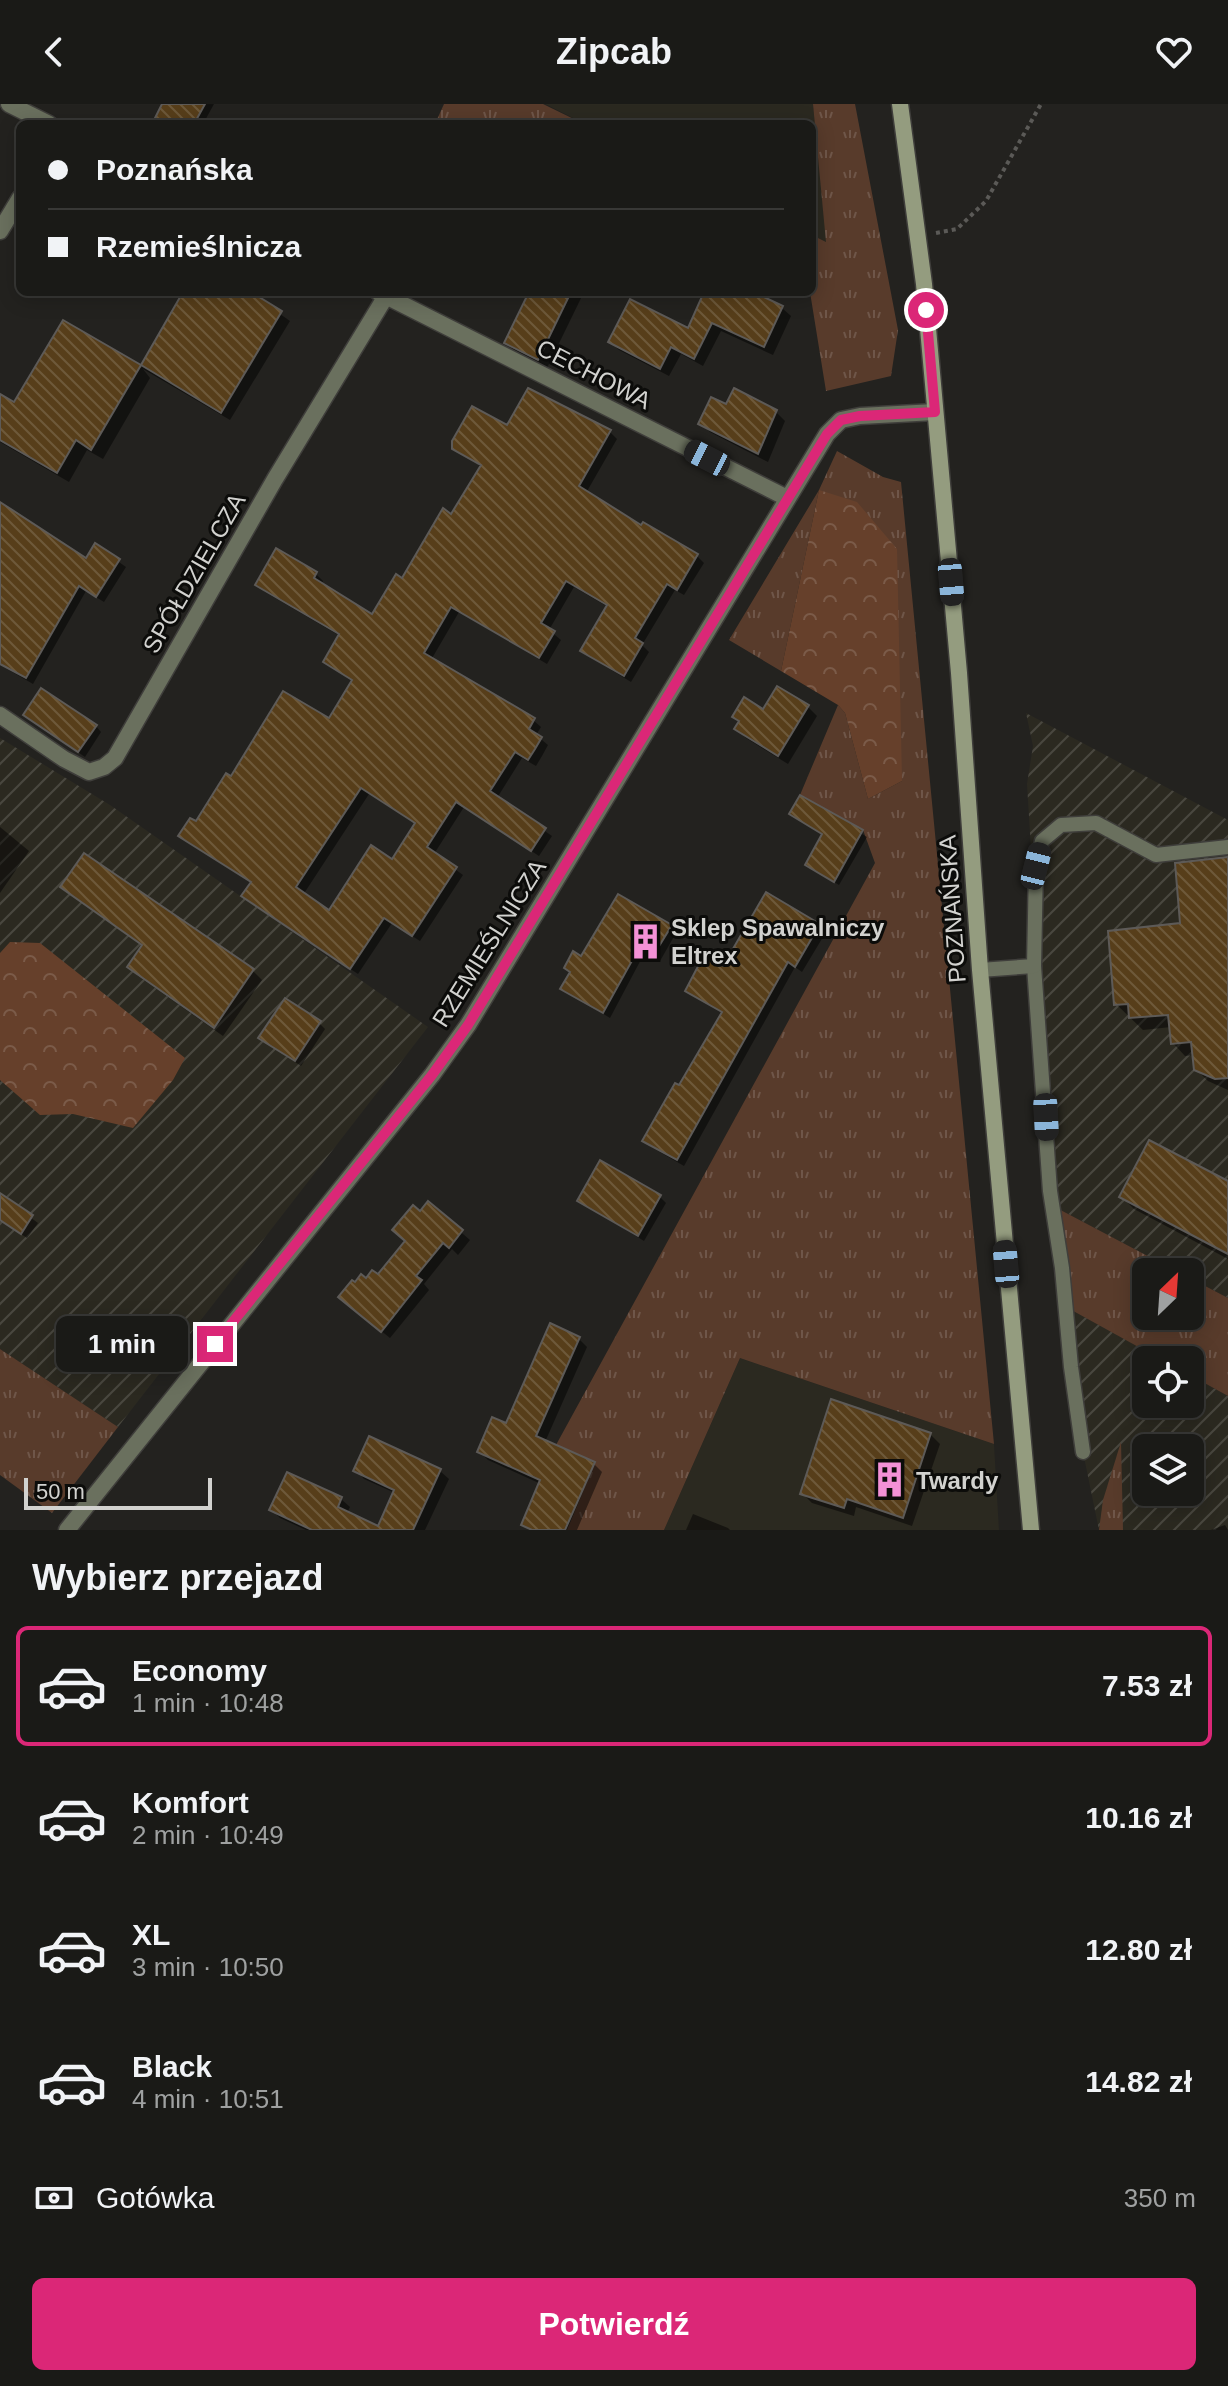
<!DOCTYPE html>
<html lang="pl">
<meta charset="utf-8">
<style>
body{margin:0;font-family:Helvetica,sans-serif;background:#272724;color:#f1f3f6;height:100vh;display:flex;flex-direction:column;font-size:30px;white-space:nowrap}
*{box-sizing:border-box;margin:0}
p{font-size:26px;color:#9fa1a1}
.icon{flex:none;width:44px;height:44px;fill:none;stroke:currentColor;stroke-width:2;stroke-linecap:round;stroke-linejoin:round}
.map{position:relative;height:1426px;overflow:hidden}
.side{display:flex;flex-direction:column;background:#1a1a17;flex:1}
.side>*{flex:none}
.guide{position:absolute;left:16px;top:16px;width:800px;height:176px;border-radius:12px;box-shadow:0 4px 20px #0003,0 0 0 2px #383836;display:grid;align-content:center;height:176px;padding:0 32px;background:#1a1a17}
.needle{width:52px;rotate:25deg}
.controls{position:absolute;left:1132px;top:1154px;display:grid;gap:16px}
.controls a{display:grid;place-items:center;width:72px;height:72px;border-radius:12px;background:#1a1a17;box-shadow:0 4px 20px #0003,0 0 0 2px #383836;font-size:40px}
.scale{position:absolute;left:24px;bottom:20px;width:188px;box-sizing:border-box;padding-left:8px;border:4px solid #d2d2cf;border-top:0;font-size:22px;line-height:28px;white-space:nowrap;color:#d2d2cf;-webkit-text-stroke:6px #0c0c0a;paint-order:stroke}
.end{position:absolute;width:36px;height:36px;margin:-18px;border:10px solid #db2777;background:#fff;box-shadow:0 0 0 4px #fff}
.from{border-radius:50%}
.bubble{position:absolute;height:56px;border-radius:12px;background:#1a1a17;box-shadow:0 4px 20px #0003,0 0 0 2px #383836;font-size:26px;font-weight:700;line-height:56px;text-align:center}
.car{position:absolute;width:24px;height:48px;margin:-24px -12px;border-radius:10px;box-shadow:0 0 6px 2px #0007;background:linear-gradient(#222 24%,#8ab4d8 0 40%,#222 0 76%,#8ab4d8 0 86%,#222 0)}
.guide b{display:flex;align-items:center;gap:28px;height:76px;font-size:30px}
.guide b+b{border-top:2px solid #383836}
.guide i{width:20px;height:20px;background:#f1f3f6}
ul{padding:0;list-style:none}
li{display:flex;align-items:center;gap:24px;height:120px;margin:0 16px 12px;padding:0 16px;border:4px solid transparent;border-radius:12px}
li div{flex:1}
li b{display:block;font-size:30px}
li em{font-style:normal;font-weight:700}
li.selected{border-color:#db2777}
li>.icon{width:72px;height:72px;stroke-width:1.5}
h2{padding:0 32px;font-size:36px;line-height:96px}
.pay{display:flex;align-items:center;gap:20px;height:88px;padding:0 32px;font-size:30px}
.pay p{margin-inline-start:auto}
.button{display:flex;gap:16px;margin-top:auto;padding:16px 32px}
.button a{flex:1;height:92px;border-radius:12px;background:#db2777;color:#fff;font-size:32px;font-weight:700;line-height:92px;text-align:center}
header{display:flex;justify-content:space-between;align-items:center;height:104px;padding:0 32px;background:#1a1a17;font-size:36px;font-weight:700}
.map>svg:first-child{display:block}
.built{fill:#2b2920}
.industrial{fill:url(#industrial-furrows);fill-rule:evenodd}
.grass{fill:url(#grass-tufts)}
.forest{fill:url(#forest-crowns)}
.shadow{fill:#0007;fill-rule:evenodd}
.building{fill:url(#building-back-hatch);stroke:#5d5a57;stroke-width:2;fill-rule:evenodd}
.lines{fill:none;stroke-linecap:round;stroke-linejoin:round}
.lane-casing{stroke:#3f3e3b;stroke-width:17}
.street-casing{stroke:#3f3e3b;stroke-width:19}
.secondary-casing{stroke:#3f3e3b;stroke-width:19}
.path{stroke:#5b5a57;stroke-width:4;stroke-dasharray:4 4;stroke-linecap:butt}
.lane{stroke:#6a705e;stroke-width:14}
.street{stroke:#6a705e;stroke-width:16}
.secondary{stroke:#949c7f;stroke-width:16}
.route{stroke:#db2777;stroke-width:10}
.labels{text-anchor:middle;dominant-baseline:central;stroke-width:6;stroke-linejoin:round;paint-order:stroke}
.street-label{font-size:24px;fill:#d2d2cf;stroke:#0c0c0a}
.poi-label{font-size:24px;font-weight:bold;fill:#d2d2cf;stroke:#0c0c0a;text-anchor:start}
</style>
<header><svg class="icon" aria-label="back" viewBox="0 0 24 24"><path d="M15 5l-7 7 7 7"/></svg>Zipcab<svg class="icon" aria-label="heart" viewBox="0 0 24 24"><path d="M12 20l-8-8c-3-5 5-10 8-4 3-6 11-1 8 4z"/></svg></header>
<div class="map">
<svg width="1228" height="1426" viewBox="0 0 1228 1426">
<defs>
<pattern id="industrial-furrows" width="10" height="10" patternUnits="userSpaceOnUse" patternTransform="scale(2)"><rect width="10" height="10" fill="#2b2920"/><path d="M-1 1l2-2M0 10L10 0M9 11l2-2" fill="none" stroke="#49473f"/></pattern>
<pattern id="grass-tufts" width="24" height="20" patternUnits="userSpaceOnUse" patternTransform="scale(2)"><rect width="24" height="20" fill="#583b2b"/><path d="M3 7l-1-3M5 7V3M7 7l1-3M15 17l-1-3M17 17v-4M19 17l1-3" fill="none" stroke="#6f5649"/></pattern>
<pattern id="forest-crowns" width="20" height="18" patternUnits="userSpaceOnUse" patternTransform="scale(2)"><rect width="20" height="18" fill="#66402b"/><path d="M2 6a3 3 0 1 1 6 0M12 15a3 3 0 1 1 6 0" fill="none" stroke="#7b5b49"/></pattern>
<pattern id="building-back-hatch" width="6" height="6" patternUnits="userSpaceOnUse" patternTransform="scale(2)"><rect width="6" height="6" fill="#573e1a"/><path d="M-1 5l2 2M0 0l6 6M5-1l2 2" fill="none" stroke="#6e593a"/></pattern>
</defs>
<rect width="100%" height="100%" fill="#23221f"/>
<g class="built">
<polygon points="545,0 813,0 827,139 812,131 812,20 585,20"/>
<polygon points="740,1254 994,1340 999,1426 664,1426"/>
</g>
<g class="industrial">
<polygon points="1026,609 1228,716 1228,1194 1190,1174 1190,1168 1178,1168 1053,1102 1027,680 1033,642"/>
<polygon points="0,634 110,701 428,923 118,1323 0,1245"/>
<path d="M1066 1203 1163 1256H1146V1300H1190V1271L1228 1292V1426H1099L1083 1348ZM1146 1344H1190V1388H1146Z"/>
</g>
<g class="grass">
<polygon points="444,0 543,0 584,20 435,20"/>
<polygon points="813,0 855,0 898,226 891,272 826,287 810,188 812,188 812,131 826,138"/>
<polygon points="837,347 883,373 901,378 994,1340 740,1254 664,1426 567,1426 595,1359 556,1341 875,759 863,726 800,691 838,601 845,609 868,695 902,677 819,386 781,567 729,536 819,386"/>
<polygon points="1053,1102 1178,1168 1146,1168 1146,1212 1190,1212 1190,1174 1228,1194 1228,1292 1190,1271 1190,1256 1162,1256 1066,1203"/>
<polygon points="0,1245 118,1323 52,1409 0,1371"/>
<polygon points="1121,1338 1123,1426 1099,1426 1103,1396"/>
</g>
<g class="forest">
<polygon points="819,386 857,398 897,445 902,677 868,695 845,609 838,601 781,567"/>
<polygon points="10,838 40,839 185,954 173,976 133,1024 73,1010 40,1011 0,976 0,849"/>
</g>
<g class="shadow">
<polygon points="164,0 214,0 203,20 154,20"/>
<polygon points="185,188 265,188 260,196 290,217 230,316 143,265 150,274 103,355 87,346 69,378 0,338 0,307 14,300 63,219 141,264"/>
<polygon points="531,188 584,188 547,264 516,248 506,239"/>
<polygon points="707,188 769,188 765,196 782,204 791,212 773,251 721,227 703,262 681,250 669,272 619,246 610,238 688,227"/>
<path d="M528 286 610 328 617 335 586 389 642 423 644 421 697 452 704 459 684 491 675 486 642 541 649 548 631 578 590 553 582 546 608 503 574 483 549 526 561 536 547 560 459 508 431 556 533 616 541 623 536 631 548 641 542 652 536 662 522 654 497 694 552 732 539 752 464 703 434 750 463 771 420 837 392 819 358 870 251 799 244 792 252 779 181 732 330 617 353 578 325 558 340 532 265 488 258 481 316 470 323 477 321 481 373 513 452 412 482 363 454 344 507 324ZM369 690 417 721 393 757 329 809 303 791Z"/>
<polygon points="727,302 776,308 785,317 768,358 710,328 701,319"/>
<polygon points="0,400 86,456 96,442 126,463 104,498 86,487 33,580 0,561"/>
<polygon points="808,603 817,612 788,660 746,634 737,625 764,608"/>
<polygon points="25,611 96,622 101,628 85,653"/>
<polygon points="801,693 867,733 839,781 807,761 824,731 791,710"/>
<polygon points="0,723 29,747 0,789"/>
<polygon points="85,752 253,867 262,876 223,932 138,872 129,863 144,842 63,783"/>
<polygon points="1228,755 1228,986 1208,977 1196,965 1194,951 1185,952 1173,939 1171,923 1143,926 1116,900 1182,820"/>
<polygon points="819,821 826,828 802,868 795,863 684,1062 651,1043 645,1036 680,984 723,909 688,887 724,864"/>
<polygon points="670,823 676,829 660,857 645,848 610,914 563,885 582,854"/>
<polygon points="319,919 325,925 301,962 267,939"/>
<polygon points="1228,1080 1228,1155 1134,1105 1122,1093"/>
<polygon points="0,1091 38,1119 27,1134 0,1116"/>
<polygon points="660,1093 666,1099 644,1137 579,1097"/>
<polygon points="428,1100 470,1136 458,1151 452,1145 424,1180 429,1186 390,1234 349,1201 366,1177 379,1173 407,1138"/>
<polygon points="579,1235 587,1243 545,1338 594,1360 602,1368 577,1426 529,1426 523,1420 541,1380 488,1356 479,1347 507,1321"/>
<polygon points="1147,1251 1157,1256 1146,1256 1146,1274 1137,1273 1133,1252"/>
<polygon points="930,1330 940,1340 912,1422 856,1403 854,1412 812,1399 803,1390"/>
<polygon points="370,1335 440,1367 449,1375 425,1426 306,1426 280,1414 272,1406 288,1370 341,1395 350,1403 347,1409 379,1424 395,1389 364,1375 356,1366"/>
<polygon points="693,1410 728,1424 730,1426 686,1426"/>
<polygon points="1225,1421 1228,1426 1211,1426"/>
</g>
<g class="building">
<polygon points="162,0 205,0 194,20 152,20"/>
<polygon points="183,188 251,188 282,207 221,309 141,261"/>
<polygon points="529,188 571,188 538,256 504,239"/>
<polygon points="704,188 753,188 783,202 764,243 712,219 694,255 671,243 660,265 608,238 630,195 688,224"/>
<polygon points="63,216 141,261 91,346 76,336 57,369 0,336 0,290 14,298"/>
<path d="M528 284 611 326 579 382 641 421 643 418 698 450 677 486 667 480 635 534 643 539 624 572 580 547 607 501 566 477 541 519 555 527 539 554 451 503 424 549 535 614 529 625 542 633 535 645 528 656 515 648 490 687 546 724 531 747 456 698 427 743 457 763 412 832 384 814 350 865 241 792 251 778 178 732 190 714 196 717 226 669 231 672 283 587 329 614 352 576 323 558 339 530 255 481 276 444 317 468 314 474 372 510 396 470 402 474 443 404 451 410 481 361 452 345V337L472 302 507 321ZM361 684 415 719 392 755 371 741 329 806 296 783Z"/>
<polygon points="734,284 777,306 758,350 698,320 711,293 726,300"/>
<polygon points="0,398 86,454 95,439 120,455 96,493 79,482 26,574 0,560"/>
<polygon points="777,582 809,601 778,652 734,625 739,617 732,613 744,593 763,605"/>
<polygon points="41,584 97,621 78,648 23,611"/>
<polygon points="800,691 863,726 834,778 805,761 822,730 789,710"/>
<polygon points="84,749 254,865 214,924 127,863 142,841 60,783"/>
<polygon points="1228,753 1228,974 1215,975 1194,966 1191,938 1171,940 1168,911 1129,914 1128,900 1114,901 1108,827 1180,819 1175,759"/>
<polygon points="766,788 820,820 795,863 788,858 677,1056 642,1037 675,979 679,981 722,908 685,887 704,851 723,862"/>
<polygon points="618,790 672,821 653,852 639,844 603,909 560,885 570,868 564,864 573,847 581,852"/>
<polygon points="285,894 321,917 295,957 258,934"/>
<polygon points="1149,1036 1228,1077 1228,1150 1119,1093"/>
<polygon points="600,1056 661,1091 638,1132 577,1097"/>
<polygon points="0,1089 33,1111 21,1130 0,1116"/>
<polygon points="428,1097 463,1126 449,1144 443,1139 416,1172 422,1176 381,1228 338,1193 352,1176 355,1178 361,1170 366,1174 372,1166 378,1170 405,1137 392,1126 413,1101 420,1107"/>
<polygon points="550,1219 580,1233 536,1332 595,1358 565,1426 532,1426 521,1421 540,1376 477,1348 492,1313 506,1319"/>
<polygon points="831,1295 931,1329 903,1414 847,1395 844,1404 800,1390"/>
<polygon points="369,1332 441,1365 413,1426 312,1426 269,1406 287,1368 342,1393 338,1403 378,1422 394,1386 353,1367"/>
</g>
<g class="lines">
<defs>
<g id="lane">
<polyline points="1034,862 1050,1087 1062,1164 1071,1263 1083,1348"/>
<polyline points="980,866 1034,862 1036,762 1042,737 1061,721 1096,719 1156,751 1228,743"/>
</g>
<g id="street">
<polyline points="9,0 49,20"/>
<polyline points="0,127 20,94"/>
<polyline points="378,188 787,394"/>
<polyline points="0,611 64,655 89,668 104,663 115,654 275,375 386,192"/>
<polyline points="67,1426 432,971 468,921 827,330 841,316 860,312 935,308"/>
</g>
<polyline id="secondary" points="900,0 924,180 959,569 980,866 1031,1426"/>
</defs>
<use href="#lane" class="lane-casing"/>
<use href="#street" class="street-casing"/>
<use href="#secondary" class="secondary-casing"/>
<polyline class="path" points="936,129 957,125 986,97 1041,0"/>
<use href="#lane" class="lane"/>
<use href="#street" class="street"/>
<use href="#secondary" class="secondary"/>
</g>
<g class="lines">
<polyline class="route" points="215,1240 432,971 468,921 827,330 841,316 860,312 935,308 926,206"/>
</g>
<defs>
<symbol id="building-bare" viewBox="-9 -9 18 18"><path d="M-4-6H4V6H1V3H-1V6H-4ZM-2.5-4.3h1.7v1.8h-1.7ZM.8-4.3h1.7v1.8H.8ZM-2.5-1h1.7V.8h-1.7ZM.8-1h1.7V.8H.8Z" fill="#f391d6" stroke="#0c0c0a" stroke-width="2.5" paint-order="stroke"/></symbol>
</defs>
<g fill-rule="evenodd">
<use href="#building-bare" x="620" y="812" width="51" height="51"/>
<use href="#building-bare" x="864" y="1350" width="51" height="51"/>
</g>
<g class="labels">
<g class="street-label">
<text transform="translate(594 270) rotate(27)">CECHOWA</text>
<text transform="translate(194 469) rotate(-60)">SPÓŁDZIELCZA</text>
<text transform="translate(952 805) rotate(-94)">POZNAŃSKA</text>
<text transform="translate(489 839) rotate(-58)">RZEMIEŚLNICZA</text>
</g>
<g class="poi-label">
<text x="671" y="823">Sklep Spawalniczy<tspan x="671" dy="28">Eltrex</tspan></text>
<text x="916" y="1376">Twardy</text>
</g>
</g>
</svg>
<div class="controls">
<a><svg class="needle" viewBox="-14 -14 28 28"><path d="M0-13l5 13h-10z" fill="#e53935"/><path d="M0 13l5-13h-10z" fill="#9fa1a1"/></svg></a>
<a><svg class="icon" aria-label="locate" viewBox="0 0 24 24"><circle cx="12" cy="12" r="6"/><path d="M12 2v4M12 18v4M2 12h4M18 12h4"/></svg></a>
<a><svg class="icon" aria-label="layers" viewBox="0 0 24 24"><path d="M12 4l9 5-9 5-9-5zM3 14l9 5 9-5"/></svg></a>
</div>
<div class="scale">50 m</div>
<i class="end from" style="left:926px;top:206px"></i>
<i class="end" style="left:215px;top:1240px"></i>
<div class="bubble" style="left:56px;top:1212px;width:132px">1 min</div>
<i class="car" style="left:707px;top:354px;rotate:297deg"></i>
<i class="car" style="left:951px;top:478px;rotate:175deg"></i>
<i class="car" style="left:1036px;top:762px;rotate:14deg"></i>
<i class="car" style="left:1046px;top:1013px;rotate:177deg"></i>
<i class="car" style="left:1006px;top:1160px;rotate:355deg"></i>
<div class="guide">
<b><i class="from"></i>Poznańska</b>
<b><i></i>Rzemieślnicza</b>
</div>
</div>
<section class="side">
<h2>Wybierz przejazd</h2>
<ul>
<li class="selected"><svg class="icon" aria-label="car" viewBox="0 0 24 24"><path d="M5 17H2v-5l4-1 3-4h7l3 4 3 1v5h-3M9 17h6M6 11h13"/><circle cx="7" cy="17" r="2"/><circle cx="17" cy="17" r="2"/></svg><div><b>Economy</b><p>1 min · 10:48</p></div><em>7.53 zł</em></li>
<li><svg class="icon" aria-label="car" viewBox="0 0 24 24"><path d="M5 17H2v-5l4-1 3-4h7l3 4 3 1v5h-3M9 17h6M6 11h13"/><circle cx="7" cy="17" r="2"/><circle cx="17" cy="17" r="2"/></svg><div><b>Komfort</b><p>2 min · 10:49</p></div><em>10.16 zł</em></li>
<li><svg class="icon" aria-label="car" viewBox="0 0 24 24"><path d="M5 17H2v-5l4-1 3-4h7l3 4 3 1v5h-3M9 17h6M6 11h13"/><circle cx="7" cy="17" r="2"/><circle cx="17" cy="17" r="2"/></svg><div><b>XL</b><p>3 min · 10:50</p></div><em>12.80 zł</em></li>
<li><svg class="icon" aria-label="car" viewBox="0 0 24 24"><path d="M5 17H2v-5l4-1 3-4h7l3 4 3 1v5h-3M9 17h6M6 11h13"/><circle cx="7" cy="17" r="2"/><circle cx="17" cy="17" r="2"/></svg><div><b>Black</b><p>4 min · 10:51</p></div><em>14.82 zł</em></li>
</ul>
<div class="pay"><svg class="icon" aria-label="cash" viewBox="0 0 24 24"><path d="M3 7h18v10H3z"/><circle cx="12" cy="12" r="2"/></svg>Gotówka<p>350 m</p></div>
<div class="button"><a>Potwierdź</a></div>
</section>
